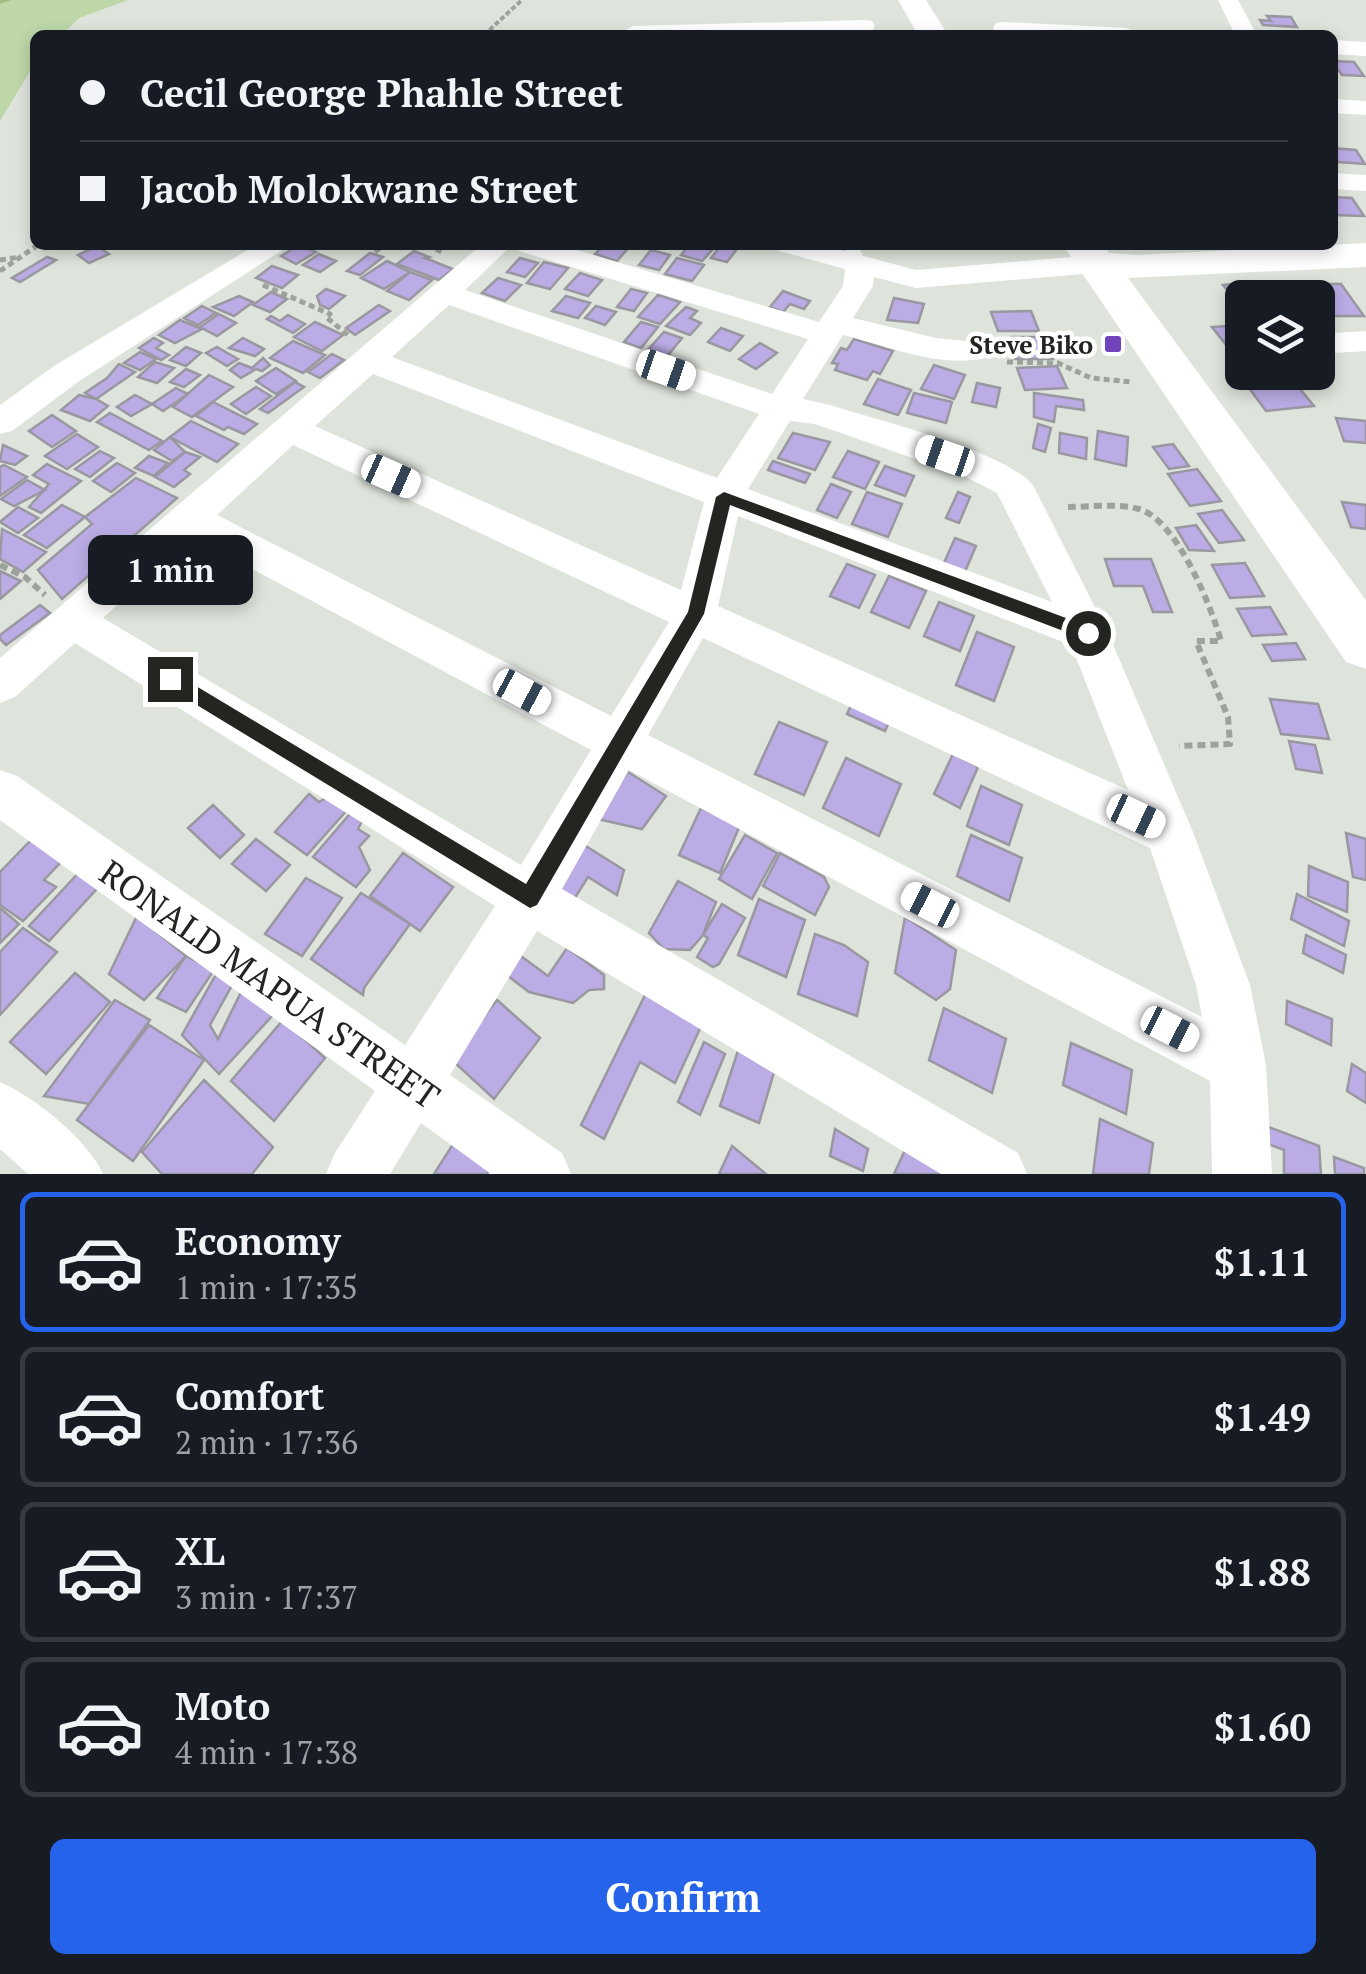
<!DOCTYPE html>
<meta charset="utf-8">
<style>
body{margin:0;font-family:"PT Serif",serif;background:#20242c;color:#f1f3f6;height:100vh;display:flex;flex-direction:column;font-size:38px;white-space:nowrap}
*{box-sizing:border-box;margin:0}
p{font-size:32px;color:#9ea1a6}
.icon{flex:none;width:55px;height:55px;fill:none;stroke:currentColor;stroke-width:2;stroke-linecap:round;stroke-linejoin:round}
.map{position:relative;height:1174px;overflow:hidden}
.drawer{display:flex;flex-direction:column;background:#171b24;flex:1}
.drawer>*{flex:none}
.guide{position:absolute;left:30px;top:30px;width:1308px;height:220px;border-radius:15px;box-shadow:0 5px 15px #0003;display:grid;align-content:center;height:220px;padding:0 50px;background:#171b24}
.controls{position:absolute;left:1225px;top:280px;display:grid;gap:20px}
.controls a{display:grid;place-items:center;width:110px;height:110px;border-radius:15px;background:#171b24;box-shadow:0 5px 15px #0003;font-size:50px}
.end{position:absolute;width:45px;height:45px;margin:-22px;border:12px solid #232521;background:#fff;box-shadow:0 0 0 5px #fff}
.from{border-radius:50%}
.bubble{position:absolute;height:70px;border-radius:15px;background:#171b24;box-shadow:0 5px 15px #0003;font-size:32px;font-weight:700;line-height:70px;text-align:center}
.car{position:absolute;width:30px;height:60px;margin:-30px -15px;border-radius:12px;box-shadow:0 0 8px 2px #0007;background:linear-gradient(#fff 24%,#345 0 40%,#fff 0 76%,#345 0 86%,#fff 0)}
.guide b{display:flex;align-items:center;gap:35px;height:95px;font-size:38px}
.guide b+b{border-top:2px solid #363941}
.guide i{width:25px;height:25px;background:#f1f3f6}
ul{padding:18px 0 0;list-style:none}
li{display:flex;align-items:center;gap:30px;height:140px;margin:0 20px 15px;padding:0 30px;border:5px solid #363941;border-radius:15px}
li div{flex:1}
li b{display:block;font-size:38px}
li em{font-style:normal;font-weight:700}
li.on{border-color:#2563eb}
li>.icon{width:90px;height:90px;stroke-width:1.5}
.action{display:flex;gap:20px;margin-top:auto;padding:20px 50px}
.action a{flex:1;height:115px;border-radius:15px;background:#2563eb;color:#fff;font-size:40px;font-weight:700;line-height:115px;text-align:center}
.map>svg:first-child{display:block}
.green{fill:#bdd7a8}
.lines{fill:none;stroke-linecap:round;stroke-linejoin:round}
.stream{fill:#9fbd85;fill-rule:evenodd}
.building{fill:#bcace6;stroke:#9997a0;stroke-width:2.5}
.path-far2{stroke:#9ea29c;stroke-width:4;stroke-dasharray:5 2.5;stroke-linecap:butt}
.path-far1{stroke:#9ea29c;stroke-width:5;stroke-dasharray:6 4;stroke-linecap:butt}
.path{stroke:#9ea29c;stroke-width:6;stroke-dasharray:8 5;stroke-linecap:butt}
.lane{fill:#fff;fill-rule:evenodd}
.street{fill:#fff;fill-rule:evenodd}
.secondary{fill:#fff;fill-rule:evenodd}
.route{fill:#232521}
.poi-dot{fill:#7144bc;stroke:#fff;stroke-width:4}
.labels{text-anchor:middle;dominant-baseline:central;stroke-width:9;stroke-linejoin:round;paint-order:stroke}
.far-poi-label{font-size:25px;font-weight:bold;fill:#232521;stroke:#fff;text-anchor:end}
.near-street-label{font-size:35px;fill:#232521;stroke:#fff}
</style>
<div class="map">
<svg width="1366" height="1174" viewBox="0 0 1366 1174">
<rect width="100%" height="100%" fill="#dee3db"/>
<polygon class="green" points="0,0 128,0 79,18 62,35 35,35 35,63 0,121"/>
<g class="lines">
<polygon class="stream" points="0,0 11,0 0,4"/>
</g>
<g class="building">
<polygon points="1267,16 1291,17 1297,27 1263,25 1260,20 1271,21"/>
<polygon points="1332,61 1354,62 1364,76 1342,75"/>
<polygon points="1332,148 1356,150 1365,164 1338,162"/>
<polygon points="1332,197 1352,198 1364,216 1333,215"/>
<polygon points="299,245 316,252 296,264 281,256"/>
<polygon points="604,245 628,245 630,246 617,261 595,254"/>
<polygon points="689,245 701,245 713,249 702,261 681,255"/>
<polygon points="721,245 740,245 727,262 711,258"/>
<polygon points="97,246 109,254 89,263 78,255"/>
<polygon points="651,250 670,255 659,270 639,265"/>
<polygon points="414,251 429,257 425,258 453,269 439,280 397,264"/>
<polygon points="370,253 383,257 360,275 347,271"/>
<polygon points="319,254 336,261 320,272 303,265"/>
<polygon points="47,257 56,260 20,282 12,278"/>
<polygon points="520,258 538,263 525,277 507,272"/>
<polygon points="677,258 704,265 692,281 665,274"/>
<polygon points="387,261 410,272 384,289 361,278"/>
<polygon points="544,262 568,268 550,289 527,283"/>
<polygon points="272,266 298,275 282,288 256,278"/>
<polygon points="410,272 432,280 409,300 387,291"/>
<polygon points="580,273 602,280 588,296 565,289"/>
<polygon points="498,278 521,285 505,301 482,293"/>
<polygon points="1250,282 1263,298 1242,298 1242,308 1223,285"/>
<polygon points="1265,284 1295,284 1305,298 1274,298"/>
<polygon points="1308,284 1341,284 1364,316 1328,316"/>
<polygon points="326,289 345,296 329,309 320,305 317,296"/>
<polygon points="631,289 647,293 634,311 617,307"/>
<polygon points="783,291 810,301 804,309 790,304 783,312 770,307"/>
<polygon points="271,292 287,299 270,312 253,305"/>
<polygon points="658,295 680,302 660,324 638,317"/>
<polygon points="239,296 253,302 234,316 213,307"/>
<polygon points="566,296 590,303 578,318 552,311"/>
<polygon points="894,298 924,304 918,323 887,320"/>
<polygon points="379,305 390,311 355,335 346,328"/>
<polygon points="202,306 216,313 198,325 184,318"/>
<polygon points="596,306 616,312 605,325 585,318"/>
<polygon points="686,307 697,311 690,318 701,323 690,335 666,326"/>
<polygon points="1031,311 1039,331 998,331 991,312"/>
<polygon points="219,314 236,323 217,336 200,327"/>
<polygon points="288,315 305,324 293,333 267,319 271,316 280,321"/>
<polygon points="180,320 202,329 175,343 159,335"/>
<polygon points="315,322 343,335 322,351 294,337"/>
<polygon points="641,322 658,327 641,348 624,342"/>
<polygon points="1240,325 1242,350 1231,351 1212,327"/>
<polygon points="721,328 743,336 730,351 708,342"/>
<polygon points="664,332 682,338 665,359 646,352"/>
<polygon points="1011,337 1043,337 1053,359 1015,359"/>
<polygon points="154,338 163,343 156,348 169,355 161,360 139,348"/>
<polygon points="243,338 264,349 255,356 229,348"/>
<polygon points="854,339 893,351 880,374 873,371 867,380 835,370 838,364 832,363 841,348 847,350"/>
<polygon points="293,341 325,355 303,373 270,358"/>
<polygon points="760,343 777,353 756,369 739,359"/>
<polygon points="186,347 201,353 186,366 170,360"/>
<polygon points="217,347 238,359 227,366 206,353"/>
<polygon points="140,352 156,359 140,370 124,363"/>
<polygon points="332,354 344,360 320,378 308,372"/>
<polygon points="263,358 270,365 262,371 256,369 241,378 230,370 239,363 252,368"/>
<polygon points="155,362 174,368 157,383 138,377"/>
<polygon points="119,364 135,372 96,399 85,393 107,378"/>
<polygon points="934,365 965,375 954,399 921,389"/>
<polygon points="1057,366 1067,388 1025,390 1017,368"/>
<polygon points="276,368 296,381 276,394 256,381"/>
<polygon points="186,369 200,375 184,387 170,382"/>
<polygon points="209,375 233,387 192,417 173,407"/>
<polygon points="878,379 911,390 898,415 864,404"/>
<polygon points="295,382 304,387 268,413 260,409"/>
<polygon points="977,383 1000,388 996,407 972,402"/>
<polygon points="1296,384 1314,406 1266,411 1249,388"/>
<polygon points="256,387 271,396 246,414 231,404"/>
<polygon points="176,388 188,394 163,411 152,404"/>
<polygon points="914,393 952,402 946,423 907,413"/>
<polygon points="1034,393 1083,400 1084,410 1056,406 1054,422 1034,417"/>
<polygon points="79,395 96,399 108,406 90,421 61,410"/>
<polygon points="135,395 152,404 131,416 117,407"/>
<polygon points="213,402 257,424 244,434 228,427 224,430 196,416"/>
<polygon points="110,413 162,441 149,450 97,422"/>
<polygon points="52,415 76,431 52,447 29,431"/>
<polygon points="1336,418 1366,421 1366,443 1344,441"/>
<polygon points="191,421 238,444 217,462 170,437"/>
<polygon points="1038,424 1051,428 1045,452 1033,448"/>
<polygon points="1098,431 1128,437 1126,466 1095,459"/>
<polygon points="793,433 830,442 815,470 778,458"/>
<polygon points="1060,433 1087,438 1086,459 1059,453"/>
<polygon points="77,434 98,447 67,469 45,456"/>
<polygon points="170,437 185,452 172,461 154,450"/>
<polygon points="1173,444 1189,466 1169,469 1153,447"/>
<polygon points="3,445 27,456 15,465 0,461"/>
<polygon points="100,451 114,458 90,477 75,469"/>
<polygon points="848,451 879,462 865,489 833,477"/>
<polygon points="185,452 200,457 184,470 190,474 174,487 155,477"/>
<polygon points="149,456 168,463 154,476 135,468"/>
<polygon points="773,461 810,474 805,483 768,470"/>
<polygon points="117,463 135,473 111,492 93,481"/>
<polygon points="47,464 81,481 41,513 29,507 49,484 33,475"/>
<polygon points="4,465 27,477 0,496 0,467"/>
<polygon points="885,466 914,476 905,496 875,485"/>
<polygon points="1197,469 1221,501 1190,506 1168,474"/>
<polygon points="136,478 177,498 62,599 38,570 92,524 85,517"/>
<polygon points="27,480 45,490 14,506 1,499"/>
<polygon points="831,484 851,492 837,518 817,510"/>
<polygon points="867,492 902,504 888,537 852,524"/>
<polygon points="958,492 970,497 959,523 946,518"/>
<polygon points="1342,502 1366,505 1366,529 1351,527"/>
<polygon points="62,505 85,517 47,548 24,535"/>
<polygon points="18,507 38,518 18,533 0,522"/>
<polygon points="1222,510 1244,540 1219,543 1198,514"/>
<polygon points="1196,525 1214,551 1189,550 1176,528"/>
<polygon points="2,529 46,552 23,572 0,559"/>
<polygon points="955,538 976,546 964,574 943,565"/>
<polygon points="1105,559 1151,559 1172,612 1153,612 1143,586 1114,586"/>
<polygon points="1245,563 1264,596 1230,598 1212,565"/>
<polygon points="847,564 875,575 859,608 830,596"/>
<polygon points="0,571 21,581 0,599"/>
<polygon points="889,576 926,591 909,628 871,612"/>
<polygon points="939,602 974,616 960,651 924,636"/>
<polygon points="40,605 50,613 6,645 0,639 0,635"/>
<polygon points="1270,607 1286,634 1252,636 1237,609"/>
<polygon points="977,632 1014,647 994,701 956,685"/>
<polygon points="1296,643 1305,659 1272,661 1263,645"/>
<polygon points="857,692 895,708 885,731 847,714"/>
<polygon points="1270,699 1318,704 1329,739 1281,734"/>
<polygon points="779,722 827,742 804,795 755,774"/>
<polygon points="1289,741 1315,745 1322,773 1296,769"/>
<polygon points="953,754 978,767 960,808 934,794"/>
<polygon points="846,758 901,784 879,836 823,808"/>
<polygon points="628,772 666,796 642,829 593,818"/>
<polygon points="981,786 1022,805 1009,845 967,826"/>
<polygon points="309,794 319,802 329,796 348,809 307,855 275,832"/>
<polygon points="213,805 244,835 220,858 188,828"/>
<polygon points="370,806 358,829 369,836 359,847 370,870 356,887 313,857 355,808"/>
<polygon points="701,808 740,825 720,873 679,855"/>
<polygon points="1346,833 1366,839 1366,880 1353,877"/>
<polygon points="745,835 777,853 752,899 719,879"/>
<polygon points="971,835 1022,858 1009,901 957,876"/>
<polygon points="256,839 290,865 266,891 232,864"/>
<polygon points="31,840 63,860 44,880 56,887 23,921 0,905 0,872"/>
<polygon points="581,843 624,870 617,895 588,877 571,904 549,890"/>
<polygon points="403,853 453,887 420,931 370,896"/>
<polygon points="780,853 824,877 829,887 815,915 763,886"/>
<polygon points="1309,866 1348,882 1347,912 1308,896"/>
<polygon points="84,867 105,880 49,941 29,926"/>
<polygon points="306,878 342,898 302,956 265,934"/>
<polygon points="678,881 716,902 703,935 690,950 664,949 649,933"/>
<polygon points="361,893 410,924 364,988 363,995 311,959"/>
<polygon points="1297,894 1349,921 1344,946 1291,919"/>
<polygon points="759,899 805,920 786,977 738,955"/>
<polygon points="722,904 745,918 719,964 713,967 697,957 708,938 703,935"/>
<polygon points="0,908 19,924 0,943"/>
<polygon points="137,916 186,956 144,1000 109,974"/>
<polygon points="905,917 956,950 950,989 936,1000 895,973"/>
<polygon points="23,928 57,952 0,1015 0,952"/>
<polygon points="815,934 844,945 868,962 857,1016 798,994"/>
<polygon points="1306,935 1346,955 1343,973 1303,953"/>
<polygon points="567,948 604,975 604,989 589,990 573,1003 529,992 500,970 514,951 548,976"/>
<polygon points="186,956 214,970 186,1012 157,998"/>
<polygon points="224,960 236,978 210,1025 218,1039 244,986 273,1015 219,1074 182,1035"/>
<polygon points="75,973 110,1002 46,1074 10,1042"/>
<polygon points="647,991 703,1022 675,1083 640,1062 604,1139 581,1125"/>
<polygon points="115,1000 150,1020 89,1104 44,1096"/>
<polygon points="497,1000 540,1038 494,1099 451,1059"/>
<polygon points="1287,1001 1332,1019 1331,1045 1286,1024"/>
<polygon points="944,1008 1006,1039 992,1093 929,1060"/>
<polygon points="283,1020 325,1058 274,1121 231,1081"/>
<polygon points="149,1025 204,1060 133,1161 77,1120"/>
<polygon points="744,1032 781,1049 759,1123 720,1106"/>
<polygon points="704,1042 725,1054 700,1115 678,1102"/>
<polygon points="1071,1043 1132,1070 1126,1114 1063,1085"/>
<polygon points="1352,1064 1366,1073 1366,1103 1347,1091"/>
<polygon points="204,1080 273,1147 252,1174 162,1174 142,1152"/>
<polygon points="1100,1119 1153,1143 1149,1174 1093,1174"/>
<polygon points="1250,1120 1319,1146 1321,1174 1284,1174 1284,1150 1250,1137"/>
<polygon points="835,1129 868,1149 863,1171 830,1156"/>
<polygon points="913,1133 967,1174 894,1174"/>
<polygon points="455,1141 490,1168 487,1174 434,1174"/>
<polygon points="732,1146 766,1174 719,1174"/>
<polygon points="1334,1157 1364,1168 1364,1174 1335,1174"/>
</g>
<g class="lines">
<polyline class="path-far2" points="484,35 522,0"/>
<g class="path-far1">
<polyline points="427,245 444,253"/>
<polyline points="375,252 383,245"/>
<polyline points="0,260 20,257"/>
<polyline points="0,271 38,245"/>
<polyline points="263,285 330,314 326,317 348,335"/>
<polyline points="1007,362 1058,363 1091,378 1131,382"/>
</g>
<g class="path">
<path d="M1068 507C1091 507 1117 503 1139 509 1177 520 1211 606 1221 641H1196L1228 717 1230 744 1179 746"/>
<polyline points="0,565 25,577 45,595"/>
</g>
<polygon class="lane" points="844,245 858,245 867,266 865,269 855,269"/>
<g class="street">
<polygon points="1218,0 1238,0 1257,35 1235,35"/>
<polygon points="864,20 872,21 875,26 872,31 766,35 622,32 633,26"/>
<polygon points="1004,22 1127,28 1138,35 996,33 993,28 996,23"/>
<polygon points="1332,40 1366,42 1366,56 1332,54"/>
<polygon points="1332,99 1366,101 1366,115 1332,113"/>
<polygon points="1332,173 1366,175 1366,191 1332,189"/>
<polygon points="256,245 290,245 78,382 12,431 0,434 0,405 54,366"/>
<path d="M481 245H512L465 290 772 394 808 339 519 251 515 245H560L819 322 843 286 845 269 779 251 775 245H822L916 270 1096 255 1106 258 1111 264 1106 270 1096 273 916 288 874 277 873 286 853 318 936 338 989 343 994 350 989 357C943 370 888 346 843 335L803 399 830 405C879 421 1003 450 1033 485L1108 633 1193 832 1250 985 1266 1065 1272 1174H1212L1210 1081 629 770 562 889 1018 1153 1027 1174H941L537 931 450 1075 562 1153 571 1174H491L421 1123 390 1174H326L335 1153 375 1091 0 820V770L17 776 405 1045 495 906 75 643 15 697 0 703V658ZM449 305 759 414 717 478 392 357ZM373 374 704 502 681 590 315 426ZM790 421 815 424 964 476 997 493 1052 602 748 489ZM293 445 669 622 611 716 217 515ZM738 516 1071 645 1128 790 718 606ZM192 537 591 750 521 865 103 618ZM703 638 1150 848 1196 985 1202 1017 648 735Z"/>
<polygon points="1366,331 1366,351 1318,354 1318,334"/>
<path d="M0 1082C35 1097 88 1140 103 1174H28L0 1149Z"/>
</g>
<g class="secondary">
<polygon points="898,0 926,0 948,35 918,35"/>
<polygon points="1366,243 1366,267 1128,278 1366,600 1366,669 1346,662 1063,245 1103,245 1109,253 1137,255"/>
</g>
</g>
<polygon class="route" points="724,492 1093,628 1096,633 1093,638 1082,638 730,505 704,614 537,905 530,908 164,685 161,679 164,674 176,674 526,884 688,612 716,497"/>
<rect class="poi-dot" x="1103" y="334" width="20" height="20" rx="5"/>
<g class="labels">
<g class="far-poi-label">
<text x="1093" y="344">Steve Biko</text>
</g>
<g class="near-street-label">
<text transform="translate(270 984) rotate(35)">RONALD MAPUA STREET</text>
</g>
</g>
</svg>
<div class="controls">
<a><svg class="icon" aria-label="layers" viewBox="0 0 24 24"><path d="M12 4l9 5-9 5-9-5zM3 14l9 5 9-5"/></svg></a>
</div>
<i class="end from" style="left:1088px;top:633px"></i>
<i class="end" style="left:170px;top:679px"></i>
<div class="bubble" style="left:88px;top:535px;width:165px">1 min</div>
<i class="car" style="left:666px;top:370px;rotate:109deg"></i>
<i class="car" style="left:945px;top:456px;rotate:289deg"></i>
<i class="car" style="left:391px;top:476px;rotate:114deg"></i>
<i class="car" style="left:522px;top:692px;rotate:118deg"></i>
<i class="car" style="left:1136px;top:816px;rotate:115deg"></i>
<i class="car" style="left:930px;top:905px;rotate:297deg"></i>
<i class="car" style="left:1170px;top:1029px;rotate:117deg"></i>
<div class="guide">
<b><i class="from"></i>Cecil George Phahle Street</b>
<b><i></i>Jacob Molokwane Street</b>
</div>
</div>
<section class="drawer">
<ul>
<li class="on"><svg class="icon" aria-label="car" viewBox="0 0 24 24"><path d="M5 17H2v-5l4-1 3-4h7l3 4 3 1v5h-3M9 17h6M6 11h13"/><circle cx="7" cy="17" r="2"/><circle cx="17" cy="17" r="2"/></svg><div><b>Economy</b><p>1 min · 17:35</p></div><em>$1.11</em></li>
<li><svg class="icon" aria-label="car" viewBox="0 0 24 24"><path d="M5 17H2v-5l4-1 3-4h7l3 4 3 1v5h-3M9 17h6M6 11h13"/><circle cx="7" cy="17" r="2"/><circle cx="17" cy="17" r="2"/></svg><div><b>Comfort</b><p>2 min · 17:36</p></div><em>$1.49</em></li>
<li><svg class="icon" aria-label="car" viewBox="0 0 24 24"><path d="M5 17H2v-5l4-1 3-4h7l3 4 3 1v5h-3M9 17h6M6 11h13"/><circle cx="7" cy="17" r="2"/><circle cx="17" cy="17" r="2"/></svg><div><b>XL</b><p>3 min · 17:37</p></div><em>$1.88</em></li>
<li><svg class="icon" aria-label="car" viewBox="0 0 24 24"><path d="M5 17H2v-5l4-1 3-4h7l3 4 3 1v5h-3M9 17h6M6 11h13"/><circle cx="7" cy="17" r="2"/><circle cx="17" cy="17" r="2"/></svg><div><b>Moto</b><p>4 min · 17:38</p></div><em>$1.60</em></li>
</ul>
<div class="action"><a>Confirm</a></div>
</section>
